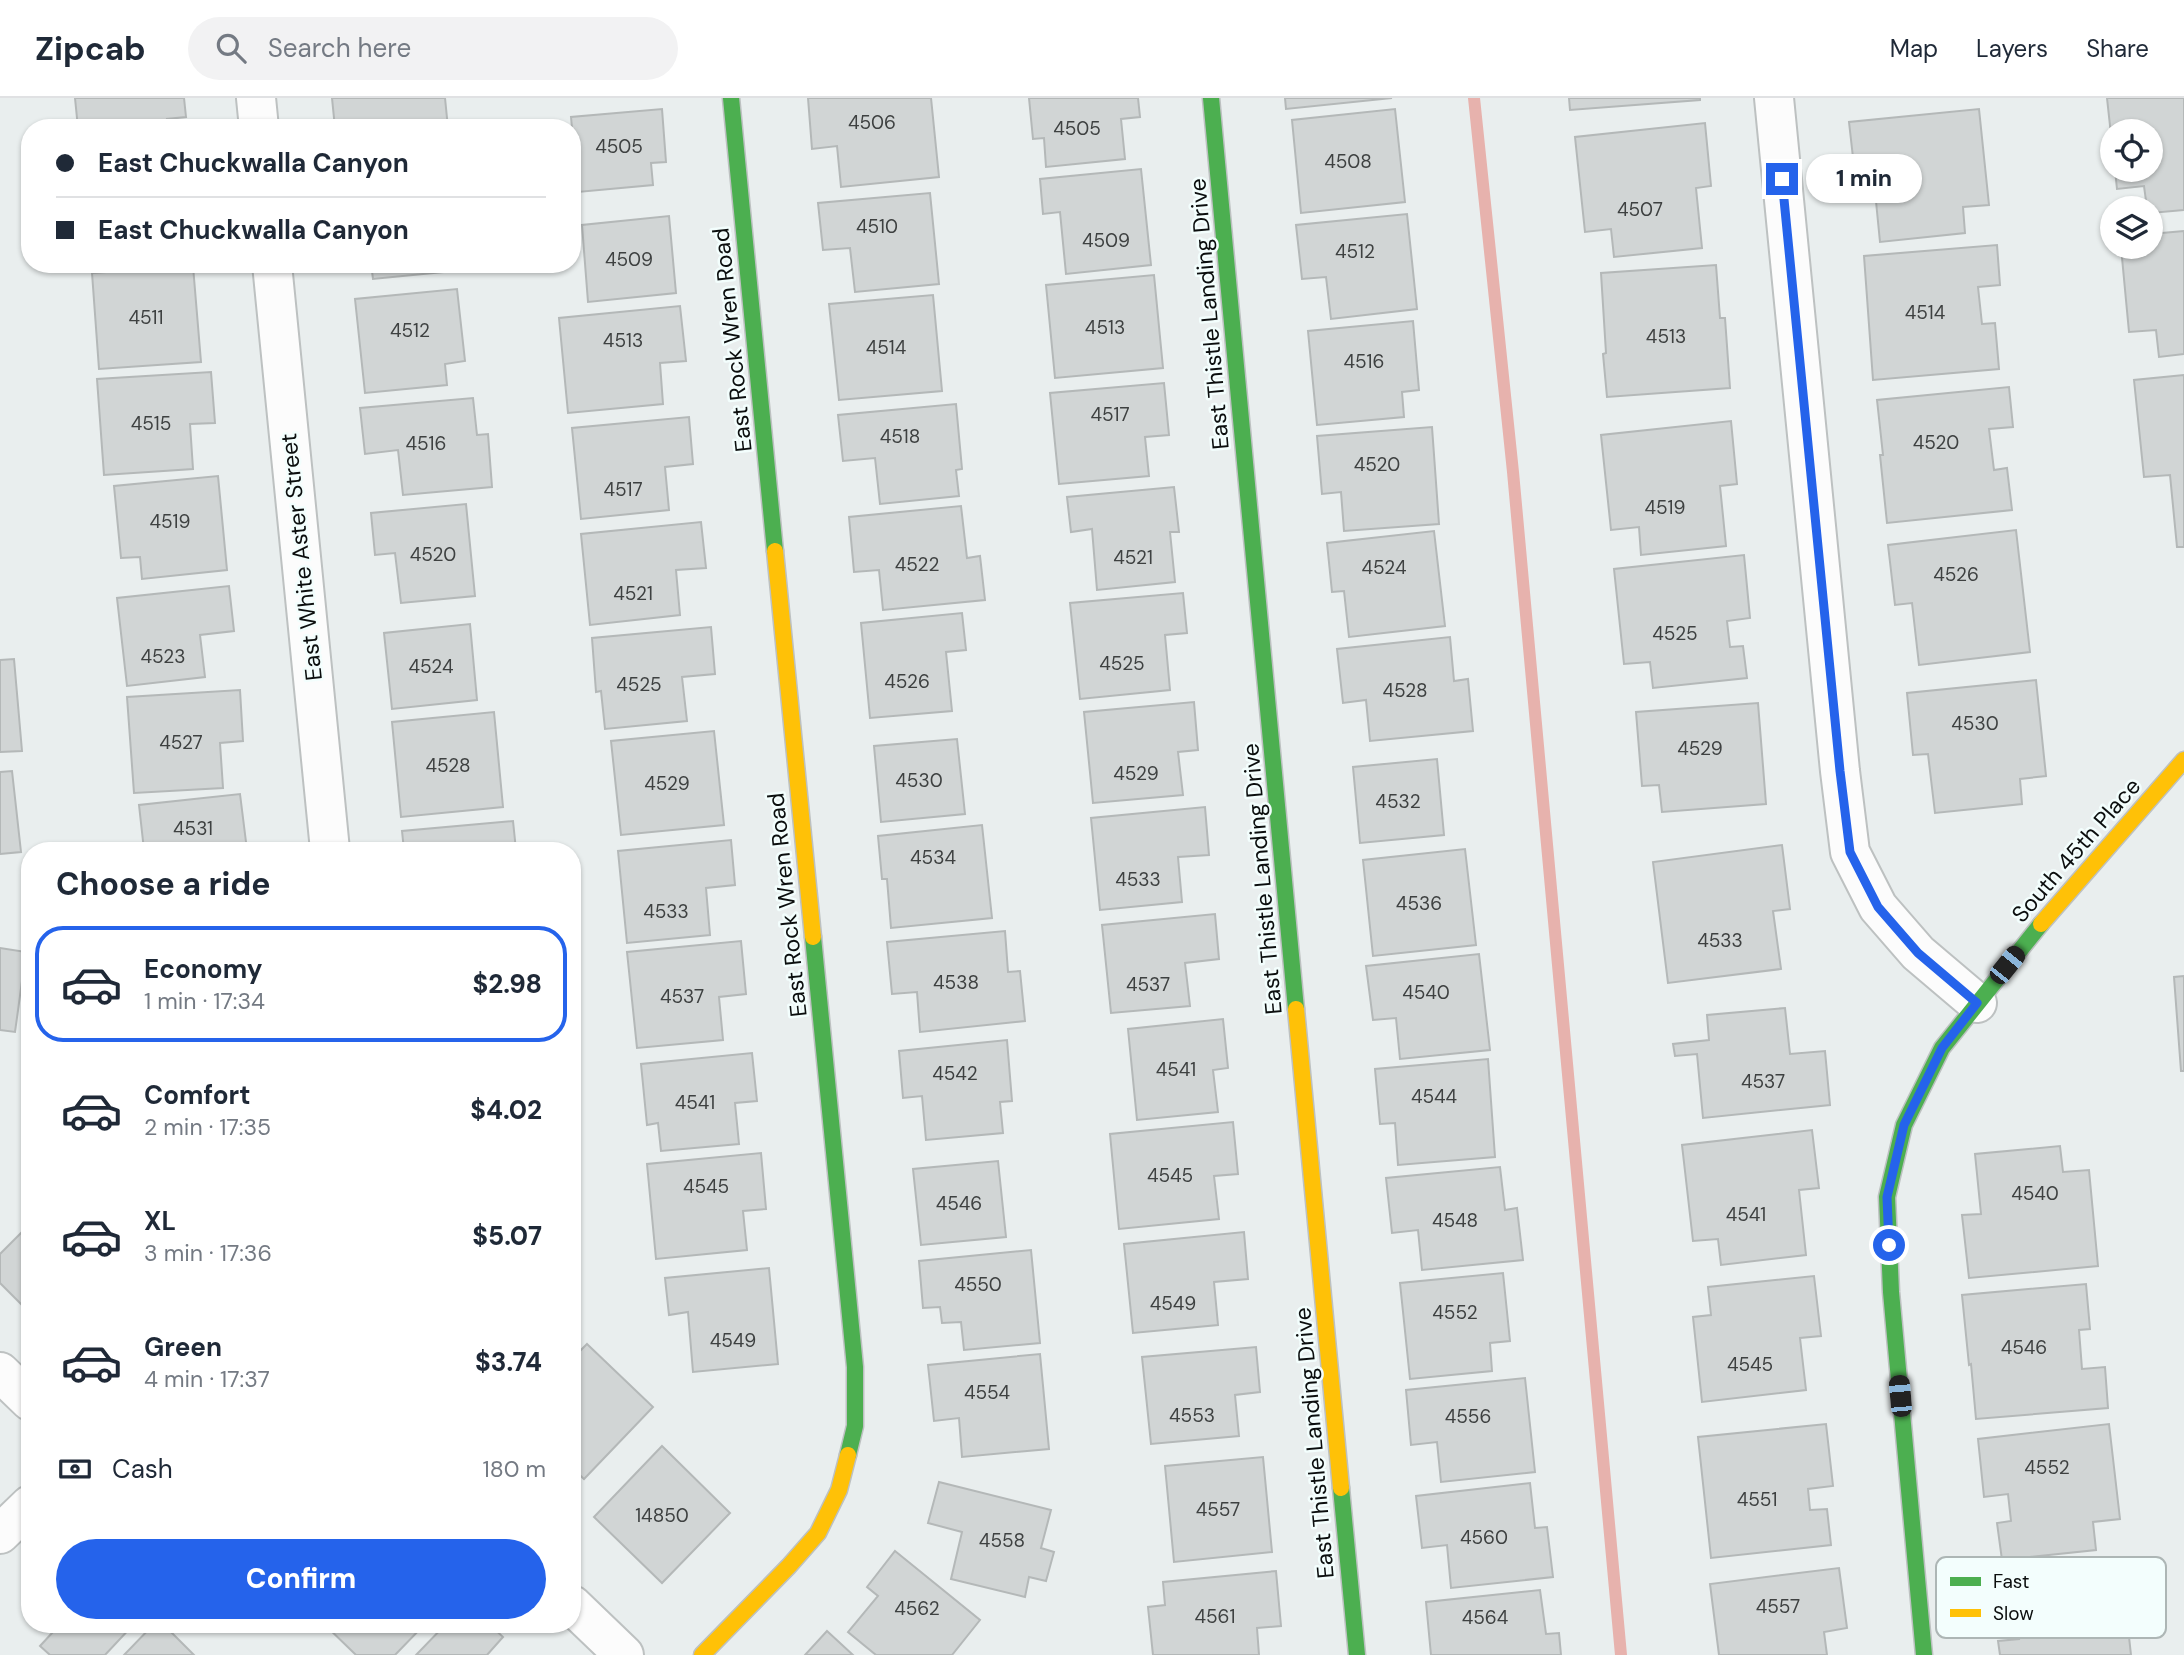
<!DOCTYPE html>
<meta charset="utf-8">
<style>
body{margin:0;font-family:"DM Sans",sans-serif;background:#f2f2f3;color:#1f2937;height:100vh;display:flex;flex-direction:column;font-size:26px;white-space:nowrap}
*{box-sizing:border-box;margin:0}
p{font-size:23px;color:#747a83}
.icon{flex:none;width:38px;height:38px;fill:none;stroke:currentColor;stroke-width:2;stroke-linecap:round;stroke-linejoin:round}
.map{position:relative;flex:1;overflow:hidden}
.panel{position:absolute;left:21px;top:744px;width:560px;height:791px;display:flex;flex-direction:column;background:#fff;border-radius:28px;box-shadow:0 2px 5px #0004}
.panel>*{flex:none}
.banner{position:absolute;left:21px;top:21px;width:560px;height:154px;border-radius:28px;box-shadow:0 2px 5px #0004;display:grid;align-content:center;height:154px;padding:0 35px;background:#fff}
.fabs{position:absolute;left:2100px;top:21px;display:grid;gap:14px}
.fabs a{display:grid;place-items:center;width:63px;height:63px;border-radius:50%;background:#fff;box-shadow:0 2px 5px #0004;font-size:35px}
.end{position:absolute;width:32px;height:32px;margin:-16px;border:9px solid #2563eb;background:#fff;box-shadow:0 0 0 4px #fff}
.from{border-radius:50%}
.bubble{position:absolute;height:49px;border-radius:24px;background:#fff;box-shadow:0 2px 5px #0004;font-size:23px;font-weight:800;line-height:49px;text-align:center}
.car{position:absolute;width:21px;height:42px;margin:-21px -10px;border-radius:9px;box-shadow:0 0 5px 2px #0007;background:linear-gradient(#222 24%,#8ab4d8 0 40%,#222 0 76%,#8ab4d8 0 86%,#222 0)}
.banner b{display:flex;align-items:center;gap:24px;height:66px;font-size:26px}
.banner b+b{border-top:2px solid #e0e1e3}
.banner i{width:18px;height:18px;background:#1f2937}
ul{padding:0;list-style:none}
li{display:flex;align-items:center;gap:21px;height:116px;margin:0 14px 10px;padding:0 21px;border:4px solid transparent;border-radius:28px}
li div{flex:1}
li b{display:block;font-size:26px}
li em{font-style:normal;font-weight:800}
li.active{border-color:#2563eb}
li>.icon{width:63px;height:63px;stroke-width:1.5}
h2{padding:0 35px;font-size:32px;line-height:84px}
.pay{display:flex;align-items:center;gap:18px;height:77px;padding:0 35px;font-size:26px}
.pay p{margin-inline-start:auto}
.cta{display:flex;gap:14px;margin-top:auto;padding:14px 35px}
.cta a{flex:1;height:80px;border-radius:42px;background:#2563eb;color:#fff;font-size:28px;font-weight:800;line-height:80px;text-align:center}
header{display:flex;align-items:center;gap:42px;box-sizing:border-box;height:98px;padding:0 35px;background:#fff;border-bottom:2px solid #e0e1e3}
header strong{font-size:33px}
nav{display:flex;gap:38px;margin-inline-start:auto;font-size:24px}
.search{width:490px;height:63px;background:#f2f2f3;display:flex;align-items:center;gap:18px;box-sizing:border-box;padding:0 24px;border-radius:38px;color:#747a83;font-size:26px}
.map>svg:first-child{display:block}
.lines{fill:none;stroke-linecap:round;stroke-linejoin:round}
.stream{stroke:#e7b2ad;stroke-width:12}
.building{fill:#d1d5d5;stroke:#b4b8b8;stroke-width:2}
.street-casing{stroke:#bdc1c1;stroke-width:42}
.fast-casing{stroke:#bdc1c1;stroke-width:19}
.slow-casing{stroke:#bdc1c1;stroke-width:19}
.street{stroke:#fcfcfc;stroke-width:38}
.fast{stroke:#4caf50;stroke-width:16}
.slow{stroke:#ffc107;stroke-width:16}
.route{stroke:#2563eb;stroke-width:9}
.labels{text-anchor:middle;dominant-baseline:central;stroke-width:5;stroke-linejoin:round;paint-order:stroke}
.number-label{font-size:19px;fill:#3e4141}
.street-label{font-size:23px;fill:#0b0e0e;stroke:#f3fefd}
.key{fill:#f3fefd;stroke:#adb6b5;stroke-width:2}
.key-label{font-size:19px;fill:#0b0e0e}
</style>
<header>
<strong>Zipcab</strong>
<div class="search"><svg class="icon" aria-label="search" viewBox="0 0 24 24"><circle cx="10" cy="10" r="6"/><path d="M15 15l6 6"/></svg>Search here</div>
<nav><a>Map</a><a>Layers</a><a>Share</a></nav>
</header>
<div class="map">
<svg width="2184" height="1557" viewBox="0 0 2184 1557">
<rect width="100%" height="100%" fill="#e9eeee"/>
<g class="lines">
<polyline class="stream" points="1474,0 1513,374 1621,1557"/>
</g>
<g class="building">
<polygon points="75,0 184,0 186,19 167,21 168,30 78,30"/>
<polygon points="332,0 445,0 448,30 335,30"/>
<polygon points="808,0 931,0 939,79 841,89 837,48 812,51"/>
<polygon points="1029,0 1138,0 1140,19 1121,21 1125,61 1046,69 1044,40 1033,41"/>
<polygon points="1285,0 1392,0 1286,11"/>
<polygon points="1569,0 1700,0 1700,2 1570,12"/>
<polygon points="2107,0 2184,0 2184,112 2151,115 2151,110 2147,110 2144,88 2117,91 2115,72 2151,72 2151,33 2112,33 2112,46"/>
<polygon points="662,11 666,64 651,65 653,87 578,94 571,19"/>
<polygon points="1395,11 1405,104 1301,115 1292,22"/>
<polygon points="1979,11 1989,107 1963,109 1965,135 1880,144 1874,83 1856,86 1849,24"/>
<polygon points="1705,25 1711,88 1696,90 1702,150 1614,159 1611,131 1585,134 1575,39"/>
<polygon points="1141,71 1151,167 1066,176 1060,114 1043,116 1040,81"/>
<polygon points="930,95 939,186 855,194 850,150 823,152 818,105"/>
<polygon points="1407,116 1417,211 1331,221 1326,179 1302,181 1296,127"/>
<polygon points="669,118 676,195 588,204 582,127"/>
<polygon points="2184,133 2184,256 2159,259 2156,232 2129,234 2121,149 2151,149 2151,136"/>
<polygon points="1997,147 2000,187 1978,189 1982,226 1995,225 1999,271 1873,282 1864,158"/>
<polygon points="371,166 452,166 453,173 373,181"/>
<polygon points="1716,167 1720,220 1725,220 1730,290 1607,299 1603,256 1606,255 1601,175"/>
<polygon points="193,168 201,264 99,271 92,175"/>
<polygon points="1154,177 1163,270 1055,280 1046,187"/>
<polygon points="457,191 465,263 445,266 447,287 365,295 355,201"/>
<polygon points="933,197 942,293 839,302 829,206"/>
<polygon points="680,208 686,263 660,265 663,306 568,315 559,220"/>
<polygon points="1413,223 1419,292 1402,294 1404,319 1317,327 1308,233"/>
<polygon points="211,274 215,325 190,326 193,371 104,377 97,281"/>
<polygon points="2184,277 2184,449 2177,449 2170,377 2144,379 2134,282"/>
<polygon points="1164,285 1169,337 1145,339 1149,378 1059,386 1050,295"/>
<polygon points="2009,289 2013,329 1989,331 1994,372 2007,370 2012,412 1887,425 1880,357 1883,357 1877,302"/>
<polygon points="473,300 477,337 488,336 492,389 403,397 398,352 365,356 360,310"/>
<polygon points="956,306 962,371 956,372 959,398 880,406 875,360 843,363 838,317"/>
<polygon points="689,319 693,366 665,369 669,412 581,421 572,330"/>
<polygon points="1731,323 1737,386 1720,388 1726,448 1641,457 1639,429 1611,432 1601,337"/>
<polygon points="1432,329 1439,426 1344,433 1341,394 1322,396 1317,338"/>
<polygon points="218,378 227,472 142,481 140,459 121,460 114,388"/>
<polygon points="1174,389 1179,434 1170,434 1175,484 1097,492 1092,431 1071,434 1067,399"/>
<polygon points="466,406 475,498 401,505 395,455 375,457 371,415"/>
<polygon points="961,408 967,460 980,458 985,502 883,512 879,472 854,474 849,419"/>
<polygon points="701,424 706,470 676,472 680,517 590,527 581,436"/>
<polygon points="2016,432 2030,554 1919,567 1912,505 1895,507 1888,447"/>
<polygon points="1434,433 1445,528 1349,539 1344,493 1332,494 1327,445"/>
<polygon points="1744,457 1750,520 1727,523 1730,549 1743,548 1747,580 1653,590 1650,564 1624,566 1614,471"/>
<polygon points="229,488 234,533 200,537 205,579 127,588 117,500"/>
<polygon points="1183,495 1187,535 1165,537 1170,592 1080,601 1070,505"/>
<polygon points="962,515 966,552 946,554 952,613 870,620 861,525"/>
<polygon points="470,526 477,602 392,611 384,535"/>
<polygon points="711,529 715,576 682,579 687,623 605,631 601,593 596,594 592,540"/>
<polygon points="1450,539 1454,583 1468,581 1473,633 1370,643 1366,602 1343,605 1337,551"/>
<polygon points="14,561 22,653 0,654 0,562"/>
<polygon points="2036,582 2046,678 2020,681 2022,706 1935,715 1928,656 1913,657 1907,595"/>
<polygon points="240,592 243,643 220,645 223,690 134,695 127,599"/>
<polygon points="1194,604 1198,652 1178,654 1183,697 1093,705 1084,614"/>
<polygon points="1758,605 1766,706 1662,714 1659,687 1642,688 1636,614"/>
<polygon points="494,614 503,709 401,719 392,624"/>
<polygon points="714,633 724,727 621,737 611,643"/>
<polygon points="957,641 965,716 881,724 874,648"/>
<polygon points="1437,661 1444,737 1360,745 1353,669"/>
<polygon points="12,673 21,754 0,756 0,674"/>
<polygon points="240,696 247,752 144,752 139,707"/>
<polygon points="1205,709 1209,757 1178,759 1182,804 1100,812 1091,720"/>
<polygon points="513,723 516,752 404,752 402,733"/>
<polygon points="982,727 992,820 891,830 887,781 882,781 878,738"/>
<polygon points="731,742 735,787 706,790 710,837 627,845 618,753"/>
<polygon points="1782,747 1790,811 1773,813 1781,871 1668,885 1653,764"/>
<polygon points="1465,751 1476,847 1373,858 1363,762"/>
<polygon points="1215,816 1219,861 1185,865 1190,908 1111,915 1102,827"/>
<polygon points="1005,833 1008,874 1020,873 1025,923 920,934 917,894 892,896 887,844"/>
<polygon points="741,843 746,896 719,899 723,942 637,950 627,854"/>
<polygon points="0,850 26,854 15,934 0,932"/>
<polygon points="1479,856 1490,952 1400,961 1396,920 1373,922 1366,868"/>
<polygon points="2184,878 2184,973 2181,973 2174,879"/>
<polygon points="1785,910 1790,956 1825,953 1830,1007 1703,1020 1697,956 1675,958 1673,946 1709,942 1707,917"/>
<polygon points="1223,921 1228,970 1213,972 1218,1014 1137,1022 1128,931"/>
<polygon points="1007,942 1012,1003 1000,1004 1003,1035 926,1042 922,998 903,1000 899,953"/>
<polygon points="752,955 757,1003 735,1005 739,1046 661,1053 658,1025 647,1027 641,966"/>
<polygon points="1488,961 1495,1059 1398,1067 1395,1025 1380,1026 1375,971"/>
<polygon points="1233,1024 1238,1076 1214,1078 1219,1121 1119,1131 1110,1036"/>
<polygon points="1812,1032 1819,1090 1799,1092 1806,1157 1721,1167 1718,1141 1693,1143 1682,1047"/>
<polygon points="2060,1048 2063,1074 2089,1072 2098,1168 1969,1180 1962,1117 1981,1116 1975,1056"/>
<polygon points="761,1055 766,1111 743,1113 747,1152 656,1161 647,1066"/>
<polygon points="998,1063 1006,1139 921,1147 913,1071"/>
<polygon points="1500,1069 1505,1112 1517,1110 1523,1162 1422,1172 1418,1132 1392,1135 1386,1080"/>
<polygon points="30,1126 30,1215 0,1185 0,1156"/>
<polygon points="1244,1134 1248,1181 1214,1184 1218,1227 1133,1235 1124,1146"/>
<polygon points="1031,1152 1040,1245 964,1252 961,1224 942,1225 940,1209 923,1210 919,1163"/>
<polygon points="769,1170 778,1266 693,1274 688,1214 669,1217 665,1180"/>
<polygon points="1503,1175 1510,1243 1490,1245 1492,1273 1410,1281 1400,1185"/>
<polygon points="1814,1178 1821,1238 1800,1240 1806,1292 1702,1304 1693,1219 1711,1217 1708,1189"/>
<polygon points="2086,1186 2090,1231 2079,1232 2082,1271 2105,1269 2108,1310 1976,1321 1971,1266 1969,1267 1962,1197"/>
<polygon points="587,1246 653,1309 584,1381 572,1370 572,1261"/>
<polygon points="1256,1249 1260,1294 1235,1297 1239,1338 1151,1346 1142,1259"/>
<polygon points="1040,1256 1049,1351 962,1359 959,1320 934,1323 928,1267"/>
<polygon points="1525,1280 1535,1374 1441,1384 1437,1344 1411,1347 1406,1292"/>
<polygon points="1826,1326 1833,1388 1808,1391 1810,1412 1827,1411 1831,1447 1711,1460 1698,1339"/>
<polygon points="2109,1326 2120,1421 2093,1424 2096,1452 2002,1462 1997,1425 2011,1423 2008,1396 1984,1399 1978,1341"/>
<polygon points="662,1348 730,1415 662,1485 594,1419"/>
<polygon points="1263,1359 1272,1454 1174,1464 1165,1368"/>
<polygon points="939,1384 1051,1412 1041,1450 1054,1454 1046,1483 1029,1479 1025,1499 951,1481 962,1434 928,1425"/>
<polygon points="1530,1385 1535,1430 1547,1429 1553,1479 1451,1490 1447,1447 1422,1450 1416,1398"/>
<polygon points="895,1453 980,1522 952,1557 876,1557 848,1534 878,1498 867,1489"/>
<polygon points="1839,1470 1847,1530 1824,1534 1827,1557 1719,1557 1710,1486"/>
<polygon points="2095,1470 2098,1496 2124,1493 2131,1557 2000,1557 1998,1543 2019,1541 2012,1478"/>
<polygon points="1276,1473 1281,1528 1257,1530 1259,1557 1153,1557 1148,1509 1165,1507 1163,1484"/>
<polygon points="1540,1492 1546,1536 1559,1535 1561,1557 1431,1557 1426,1504"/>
<polygon points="44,1526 134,1526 105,1557 50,1557 40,1548 53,1534"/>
<polygon points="154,1526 163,1526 194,1557 124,1557"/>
<polygon points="324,1526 425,1526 395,1557 356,1557"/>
<polygon points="446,1526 489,1526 503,1539 487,1557 416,1557"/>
<polygon points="827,1533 853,1557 805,1557"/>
</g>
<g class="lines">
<defs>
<g id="street">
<polyline points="256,0 259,30"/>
<polyline points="1774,0 1840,673 1850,754 1878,809 1918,855 1977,905"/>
<polyline points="272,166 330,752"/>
<polyline points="0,1274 30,1303"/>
<polyline points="0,1436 30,1407"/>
<polyline points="572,1507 624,1557"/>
</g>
<g id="fast">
<polyline points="731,0 775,453"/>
<polyline points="1211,0 1296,911"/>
<polyline points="813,839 855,1269 855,1328 848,1357"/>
<polyline points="1341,1390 1357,1557"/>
<polyline points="1924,1557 1891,1194 1887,1099 1904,1027 1942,950 2041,826"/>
</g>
<g id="slow">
<polyline points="775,453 813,839"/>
<polyline points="2041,826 2184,662"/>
<polyline points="1296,911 1341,1390"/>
<polyline points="702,1557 789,1468 818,1435 839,1392 848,1357"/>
</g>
</defs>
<use href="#street" class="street-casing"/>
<use href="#fast" class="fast-casing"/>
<use href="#slow" class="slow-casing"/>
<use href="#street" class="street"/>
<use href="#fast" class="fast"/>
<use href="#slow" class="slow"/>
</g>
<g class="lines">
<polyline class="route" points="1782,81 1840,673 1850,754 1878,809 1918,855 1977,905 1942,950 1904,1027 1887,1099 1889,1147"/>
</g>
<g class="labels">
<g class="number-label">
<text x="872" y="24">4506</text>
<text x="1077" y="30">4505</text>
<text x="619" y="48">4505</text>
<text x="1348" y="63">4508</text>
<text x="1640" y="111">4507</text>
<text x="877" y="128">4510</text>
<text x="1106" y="142">4509</text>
<text x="1355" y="153">4512</text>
<text x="629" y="161">4509</text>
<text x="1925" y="214">4514</text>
<text x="146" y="219">4511</text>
<text x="1105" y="229">4513</text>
<text x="410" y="232">4512</text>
<text x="1666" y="238">4513</text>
<text x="623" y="242">4513</text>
<text x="886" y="249">4514</text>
<text x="1364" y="263">4516</text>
<text x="1110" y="316">4517</text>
<text x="151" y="325">4515</text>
<text x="900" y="338">4518</text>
<text x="1936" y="344">4520</text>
<text x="426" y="345">4516</text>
<text x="1377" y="366">4520</text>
<text x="623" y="391">4517</text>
<text x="1665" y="409">4519</text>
<text x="170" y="423">4519</text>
<text x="433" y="456">4520</text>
<text x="1133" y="459">4521</text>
<text x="917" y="466">4522</text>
<text x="1384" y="469">4524</text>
<text x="1956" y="476">4526</text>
<text x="633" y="495">4521</text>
<text x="1675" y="535">4525</text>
<text x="163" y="558">4523</text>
<text x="1122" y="565">4525</text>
<text x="431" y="568">4524</text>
<text x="907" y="583">4526</text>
<text x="639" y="586">4525</text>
<text x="1405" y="592">4528</text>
<text x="1975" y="625">4530</text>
<text x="181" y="644">4527</text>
<text x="1700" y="650">4529</text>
<text x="448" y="667">4528</text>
<text x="1136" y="675">4529</text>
<text x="919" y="682">4530</text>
<text x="667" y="685">4529</text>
<text x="1398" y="703">4532</text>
<text x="193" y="730">4531</text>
<text x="933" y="759">4534</text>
<text x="1138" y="781">4533</text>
<text x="1419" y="805">4536</text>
<text x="666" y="813">4533</text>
<text x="1720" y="842">4533</text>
<text x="956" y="884">4538</text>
<text x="1148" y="886">4537</text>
<text x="1426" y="894">4540</text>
<text x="682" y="898">4537</text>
<text x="1176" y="971">4541</text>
<text x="955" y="975">4542</text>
<text x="1763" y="983">4537</text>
<text x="1434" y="998">4544</text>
<text x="695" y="1004">4541</text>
<text x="1170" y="1077">4545</text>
<text x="706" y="1088">4545</text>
<text x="2035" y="1095">4540</text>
<text x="959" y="1105">4546</text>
<text x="1746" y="1116">4541</text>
<text x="1455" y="1122">4548</text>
<text x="978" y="1186">4550</text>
<text x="1173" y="1205">4549</text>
<text x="1455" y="1214">4552</text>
<text x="733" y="1242">4549</text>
<text x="2024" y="1249">4546</text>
<text x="1750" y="1266">4545</text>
<text x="987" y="1294">4554</text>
<text x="1192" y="1317">4553</text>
<text x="1468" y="1318">4556</text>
<text x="2047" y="1369">4552</text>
<text x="1757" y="1401">4551</text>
<text x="1218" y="1411">4557</text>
<text x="662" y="1417">14850</text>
<text x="1484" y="1439">4560</text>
<text x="1002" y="1442">4558</text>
<text x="1778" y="1508">4557</text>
<text x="917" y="1510">4562</text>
<text x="1215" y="1518">4561</text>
<text x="1485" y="1519">4564</text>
</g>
<g class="street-label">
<text transform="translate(1209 216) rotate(-95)">East Thistle Landing Drive</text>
<text transform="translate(732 242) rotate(-96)">East Rock Wren Road</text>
<text transform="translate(301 459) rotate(-96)">East White Aster Street</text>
<text transform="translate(2076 752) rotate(-49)">South 45th Place</text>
<text transform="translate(1262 781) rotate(-95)">East Thistle Landing Drive</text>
<text transform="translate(787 807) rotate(-96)">East Rock Wren Road</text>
<text transform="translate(1314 1345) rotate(-95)">East Thistle Landing Drive</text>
</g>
</g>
<rect x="1936" y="1459" width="230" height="81" rx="10" class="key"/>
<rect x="1950" y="1479" width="31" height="9" fill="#4caf50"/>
<rect x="1950" y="1511" width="31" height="8" fill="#ffc107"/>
<g class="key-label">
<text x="1993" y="1490">Fast</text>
<text x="1993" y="1522">Slow</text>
</g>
</svg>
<div class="fabs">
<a><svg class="icon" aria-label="locate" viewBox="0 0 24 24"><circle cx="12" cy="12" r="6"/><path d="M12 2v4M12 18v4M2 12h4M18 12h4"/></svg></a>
<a><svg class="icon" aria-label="layers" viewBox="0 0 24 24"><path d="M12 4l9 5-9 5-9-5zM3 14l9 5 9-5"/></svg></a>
</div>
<i class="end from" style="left:1889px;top:1147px"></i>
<i class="end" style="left:1782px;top:81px"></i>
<div class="bubble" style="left:1806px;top:56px;width:116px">1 min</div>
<i class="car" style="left:2007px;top:867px;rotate:39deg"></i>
<i class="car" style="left:1900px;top:1298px;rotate:355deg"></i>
<div class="banner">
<b><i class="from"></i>East Chuckwalla Canyon</b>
<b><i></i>East Chuckwalla Canyon</b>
</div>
<section class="panel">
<h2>Choose a ride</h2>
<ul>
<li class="active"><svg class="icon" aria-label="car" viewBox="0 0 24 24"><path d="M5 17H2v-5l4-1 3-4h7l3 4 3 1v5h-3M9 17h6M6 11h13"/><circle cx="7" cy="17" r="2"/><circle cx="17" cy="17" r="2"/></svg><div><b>Economy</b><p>1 min · 17:34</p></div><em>$2.98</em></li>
<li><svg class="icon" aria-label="car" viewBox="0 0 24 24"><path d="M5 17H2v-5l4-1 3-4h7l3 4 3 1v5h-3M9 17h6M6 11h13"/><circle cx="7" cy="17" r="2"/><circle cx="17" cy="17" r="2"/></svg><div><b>Comfort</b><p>2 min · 17:35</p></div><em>$4.02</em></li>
<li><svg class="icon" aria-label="car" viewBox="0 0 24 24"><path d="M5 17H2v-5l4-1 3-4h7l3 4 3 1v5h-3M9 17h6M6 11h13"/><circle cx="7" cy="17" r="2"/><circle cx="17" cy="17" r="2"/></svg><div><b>XL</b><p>3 min · 17:36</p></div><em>$5.07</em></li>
<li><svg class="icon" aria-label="car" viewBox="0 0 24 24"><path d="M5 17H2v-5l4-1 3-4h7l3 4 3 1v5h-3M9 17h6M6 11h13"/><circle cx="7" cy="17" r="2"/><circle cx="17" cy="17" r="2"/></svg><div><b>Green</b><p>4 min · 17:37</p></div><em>$3.74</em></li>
</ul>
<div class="pay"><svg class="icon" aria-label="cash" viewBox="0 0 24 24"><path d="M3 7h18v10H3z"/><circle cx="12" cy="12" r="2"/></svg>Cash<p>180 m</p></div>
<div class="cta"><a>Confirm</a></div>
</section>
</div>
